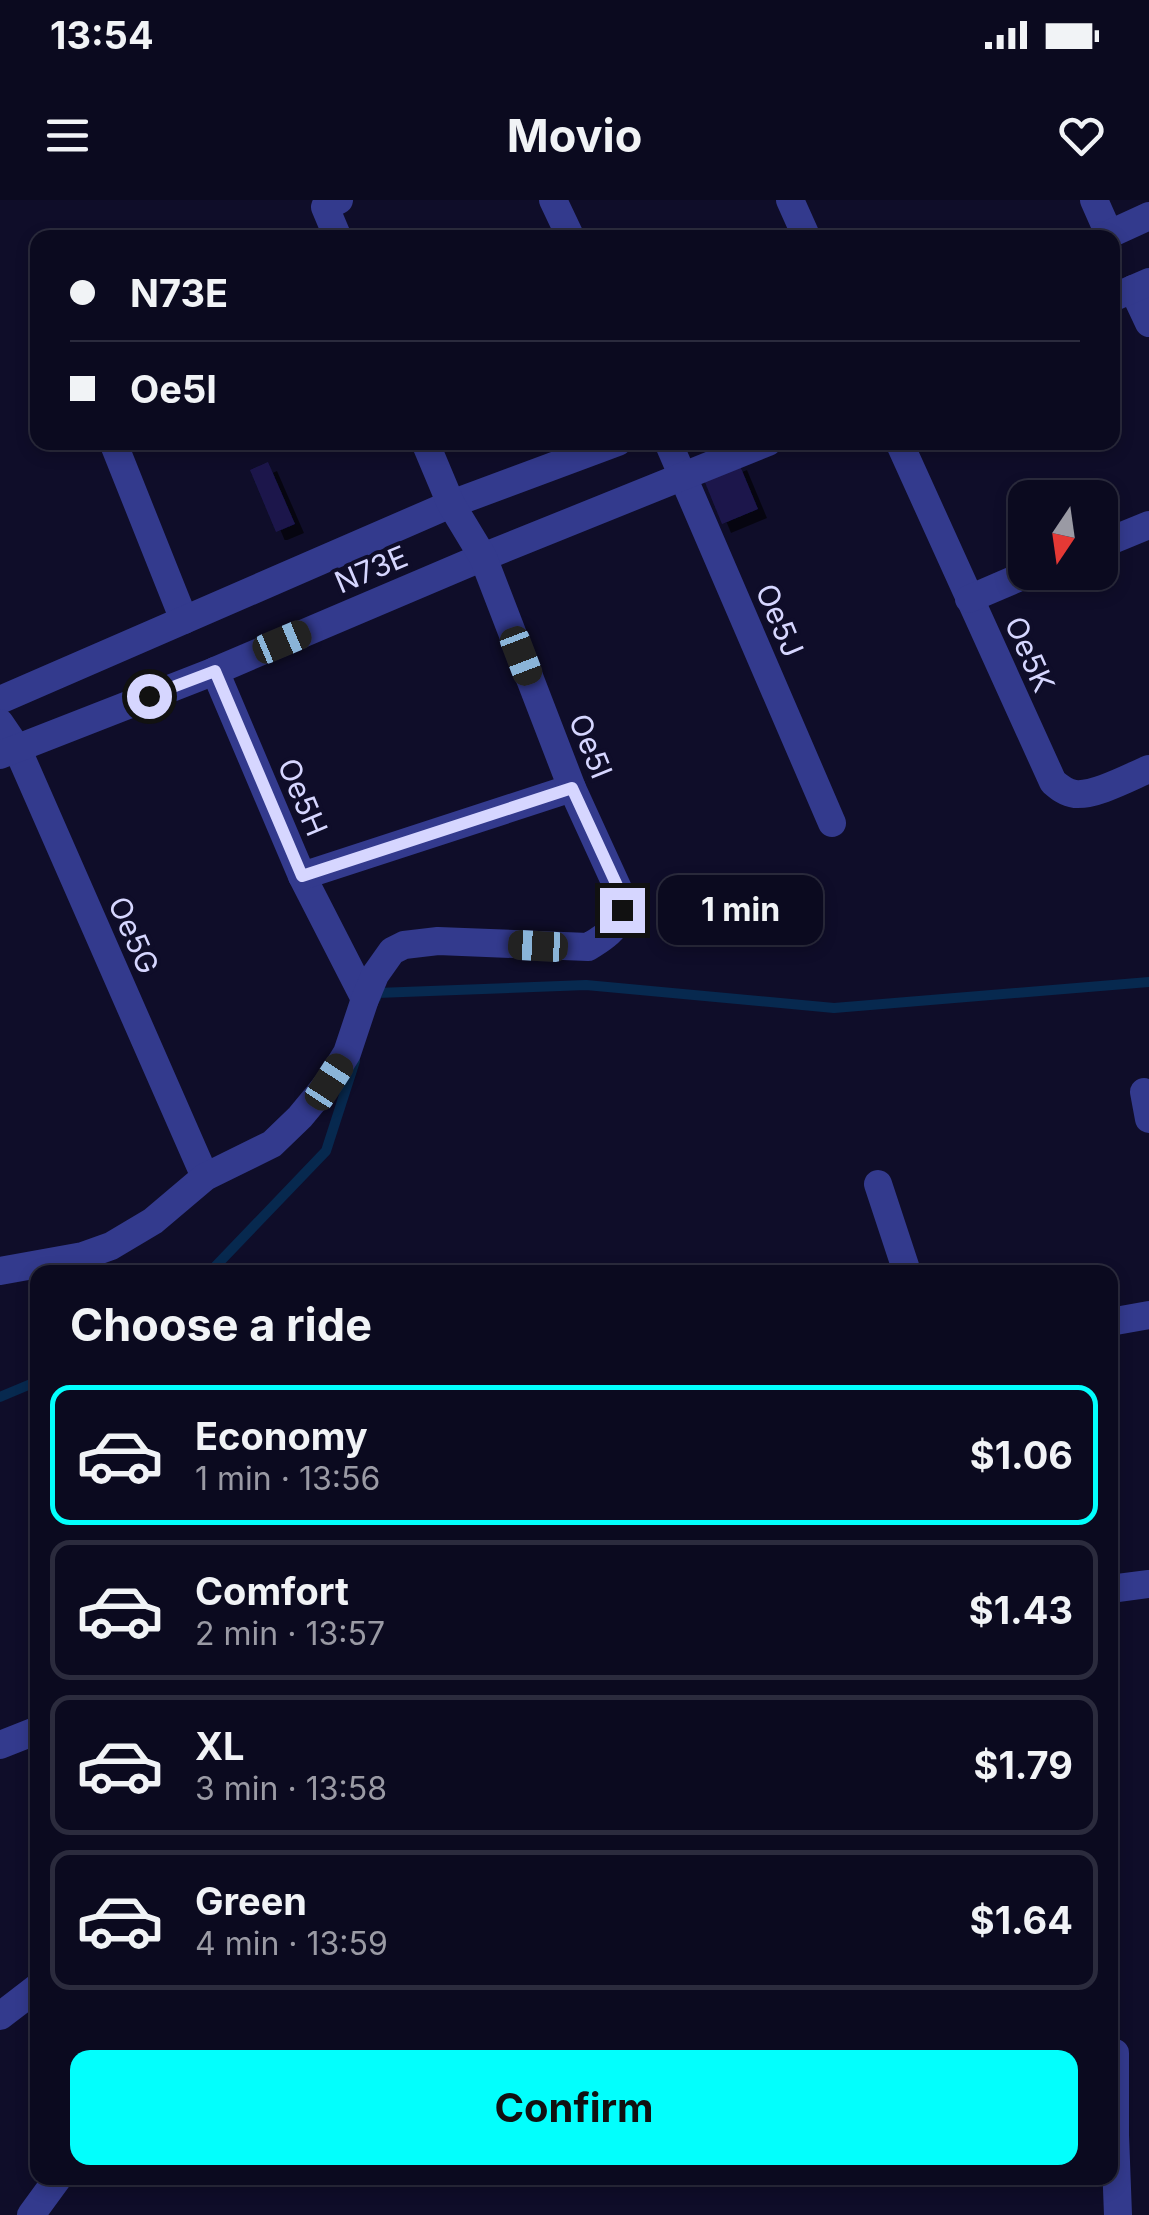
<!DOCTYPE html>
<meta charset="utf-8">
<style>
body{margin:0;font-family:Inter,sans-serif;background:#19182c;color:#f1f3f6;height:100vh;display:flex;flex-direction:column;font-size:38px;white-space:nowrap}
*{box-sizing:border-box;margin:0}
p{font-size:32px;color:#9a9aa4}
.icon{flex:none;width:55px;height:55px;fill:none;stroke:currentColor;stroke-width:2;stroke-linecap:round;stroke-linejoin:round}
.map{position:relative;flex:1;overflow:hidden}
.panel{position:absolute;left:30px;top:1065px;width:1088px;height:920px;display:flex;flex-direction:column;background:#0b0a1f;border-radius:20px;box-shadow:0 5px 15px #0003,0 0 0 2px #2b2b3d}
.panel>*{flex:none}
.banner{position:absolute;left:30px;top:30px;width:1090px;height:220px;border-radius:20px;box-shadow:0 5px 15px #0003,0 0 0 2px #2b2b3d;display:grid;align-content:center;height:220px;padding:0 40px;background:#0b0a1f}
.needle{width:65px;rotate:193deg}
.fabs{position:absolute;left:1008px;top:280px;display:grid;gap:20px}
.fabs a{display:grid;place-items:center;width:110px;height:110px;border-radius:20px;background:#0b0a1f;box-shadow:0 5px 15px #0003,0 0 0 2px #2b2b3d;font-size:50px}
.end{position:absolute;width:45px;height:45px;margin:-22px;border:12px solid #d6d6ff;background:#111;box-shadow:0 0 0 5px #111}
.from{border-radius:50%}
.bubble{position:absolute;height:70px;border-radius:20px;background:#0b0a1f;box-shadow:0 5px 15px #0003,0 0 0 2px #2b2b3d;font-size:32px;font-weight:700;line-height:70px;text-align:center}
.car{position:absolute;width:30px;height:60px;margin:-30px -15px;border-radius:12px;box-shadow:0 0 8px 2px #0007;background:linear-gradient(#222 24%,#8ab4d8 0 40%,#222 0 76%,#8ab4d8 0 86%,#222 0)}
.banner b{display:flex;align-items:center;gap:35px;height:95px;font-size:38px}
.banner b+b{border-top:2px solid #2b2b3d}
.banner i{width:25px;height:25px;background:#f1f3f6}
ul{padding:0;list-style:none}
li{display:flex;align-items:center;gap:30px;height:140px;margin:0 20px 15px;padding:0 20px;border:5px solid #2b2b3d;border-radius:20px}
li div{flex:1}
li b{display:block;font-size:38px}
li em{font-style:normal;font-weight:700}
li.selected{border-color:#02fffd}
li>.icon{width:90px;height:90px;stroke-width:1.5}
h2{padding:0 40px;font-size:45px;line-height:120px}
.button{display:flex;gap:20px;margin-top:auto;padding:20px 40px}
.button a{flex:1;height:115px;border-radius:20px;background:#02fffd;color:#111;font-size:40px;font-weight:700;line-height:115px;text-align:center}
.status{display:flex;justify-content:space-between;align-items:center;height:70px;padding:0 50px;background:#0b0a1f;direction:ltr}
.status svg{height:28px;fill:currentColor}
header{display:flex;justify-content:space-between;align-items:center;height:130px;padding:0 40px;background:#0b0a1f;font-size:45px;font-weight:700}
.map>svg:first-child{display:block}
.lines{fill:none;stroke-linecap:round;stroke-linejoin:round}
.stream{stroke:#07294f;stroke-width:10}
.building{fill:#1c174c;filter:url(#shadow)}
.minor{stroke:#333a8d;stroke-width:28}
.route{stroke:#d6d6ff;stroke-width:12}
.labels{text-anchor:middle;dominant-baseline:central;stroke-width:8;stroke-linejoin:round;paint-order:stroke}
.street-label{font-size:30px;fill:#d6d6ff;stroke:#0f0d29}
</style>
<div class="status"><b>13:54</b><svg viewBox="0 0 49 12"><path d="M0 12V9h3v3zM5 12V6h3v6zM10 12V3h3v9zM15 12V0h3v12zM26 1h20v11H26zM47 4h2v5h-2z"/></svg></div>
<header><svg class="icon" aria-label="menu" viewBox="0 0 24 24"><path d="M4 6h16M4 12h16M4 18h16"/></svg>Movio<svg class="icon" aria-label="heart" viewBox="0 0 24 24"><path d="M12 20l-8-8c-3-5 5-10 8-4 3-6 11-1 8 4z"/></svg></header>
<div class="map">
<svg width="1149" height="2015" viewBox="0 0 1149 2015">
<defs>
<filter id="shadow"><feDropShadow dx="9" dy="9" stdDeviation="0" flood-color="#0009"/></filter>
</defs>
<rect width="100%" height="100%" fill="#0f0d29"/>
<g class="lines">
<g class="stream">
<polyline points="376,798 377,793 586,785 834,808 1149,782"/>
<polyline points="210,1072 326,951 355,861"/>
<polyline points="0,1197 38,1181"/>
</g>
</g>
<g class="building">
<polygon points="738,261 758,309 722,324 702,275"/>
<polygon points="268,262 295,324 276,332 250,270"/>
</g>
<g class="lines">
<g class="minor">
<polyline points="553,0 571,38"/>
<polyline points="790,0 807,38"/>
<polyline points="1094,0 1109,34"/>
<polyline points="338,38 325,7 339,0"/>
<polyline points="1101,38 1149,16"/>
<polyline points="1133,89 1149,123"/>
<polyline points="1112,98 1149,82"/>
<polyline points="113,242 184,420"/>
<polyline points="668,242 832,623"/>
<path d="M899 242 1053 582C1060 588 1066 593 1075 594 1095 596 1130 577 1149 569"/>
<polyline points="1100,345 1149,325"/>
<polyline points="969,399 1032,372"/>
<polyline points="215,471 302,676 365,799"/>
<polyline points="0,500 451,304 618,242"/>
<polyline points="0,523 17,548 205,977"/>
<polyline points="0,555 215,471 483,357 768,242"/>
<polyline points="302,676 572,588"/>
<polyline points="1144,892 1149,919"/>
<polyline points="878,984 907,1072"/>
<path d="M0 1071 83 1056 111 1046 153 1021 205 977 272 944 300 917 329 882 347 853 365 799 375 775 392 751 404 745 438 741 588 747C614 732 623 723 620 693L572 588 483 357 451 304 425 242"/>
<polyline points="1110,1122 1149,1115"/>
<polyline points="1110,1389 1149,1384"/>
<polyline points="0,1545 38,1530"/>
<polyline points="0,1816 38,1787"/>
<polyline points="1115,1853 1115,1935 1118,2015"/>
<polyline points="31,2015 58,1978"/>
</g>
</g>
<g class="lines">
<polyline class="route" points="149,496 215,471 302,676 572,588 620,692 622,710"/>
</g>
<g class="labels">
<g class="street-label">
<text transform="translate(371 369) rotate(-23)">N73E</text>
<text transform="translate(780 420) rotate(67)">Oe5J</text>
<text transform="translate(1030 454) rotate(66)">Oe5K</text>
<text transform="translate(591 546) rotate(68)">Oe5I</text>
<text transform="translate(303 597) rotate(67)">Oe5H</text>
<text transform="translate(134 735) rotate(66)">Oe5G</text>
</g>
</g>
</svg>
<div class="fabs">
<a><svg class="needle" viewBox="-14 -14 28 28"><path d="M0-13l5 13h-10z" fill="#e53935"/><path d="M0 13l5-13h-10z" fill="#9a9aa4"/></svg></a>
</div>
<i class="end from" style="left:149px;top:496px"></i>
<i class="end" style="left:622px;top:710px"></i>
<div class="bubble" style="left:658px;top:675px;width:165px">1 min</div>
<i class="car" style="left:282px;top:442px;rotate:67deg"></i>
<i class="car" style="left:521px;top:456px;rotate:159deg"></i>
<i class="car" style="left:538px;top:746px;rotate:273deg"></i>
<i class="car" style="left:329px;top:882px;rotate:33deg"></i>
<div class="banner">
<b><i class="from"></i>N73E</b>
<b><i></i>Oe5I</b>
</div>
<section class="panel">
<h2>Choose a ride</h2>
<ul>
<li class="selected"><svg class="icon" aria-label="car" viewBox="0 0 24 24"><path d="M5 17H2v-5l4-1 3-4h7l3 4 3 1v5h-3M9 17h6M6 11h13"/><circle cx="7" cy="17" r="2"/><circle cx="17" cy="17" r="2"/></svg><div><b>Economy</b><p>1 min · 13:56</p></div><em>$1.06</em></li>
<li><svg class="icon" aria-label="car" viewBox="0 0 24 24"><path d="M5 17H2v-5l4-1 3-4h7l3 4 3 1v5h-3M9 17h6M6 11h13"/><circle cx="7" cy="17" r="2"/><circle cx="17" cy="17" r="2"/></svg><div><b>Comfort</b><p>2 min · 13:57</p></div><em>$1.43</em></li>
<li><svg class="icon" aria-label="car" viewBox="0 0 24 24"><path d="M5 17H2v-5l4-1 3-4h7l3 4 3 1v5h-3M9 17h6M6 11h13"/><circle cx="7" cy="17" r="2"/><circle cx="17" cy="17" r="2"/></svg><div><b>XL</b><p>3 min · 13:58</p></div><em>$1.79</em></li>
<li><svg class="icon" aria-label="car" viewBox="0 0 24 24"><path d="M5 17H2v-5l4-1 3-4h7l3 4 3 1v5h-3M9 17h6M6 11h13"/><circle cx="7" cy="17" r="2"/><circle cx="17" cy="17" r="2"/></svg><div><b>Green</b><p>4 min · 13:59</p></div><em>$1.64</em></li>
</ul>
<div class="button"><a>Confirm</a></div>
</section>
</div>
